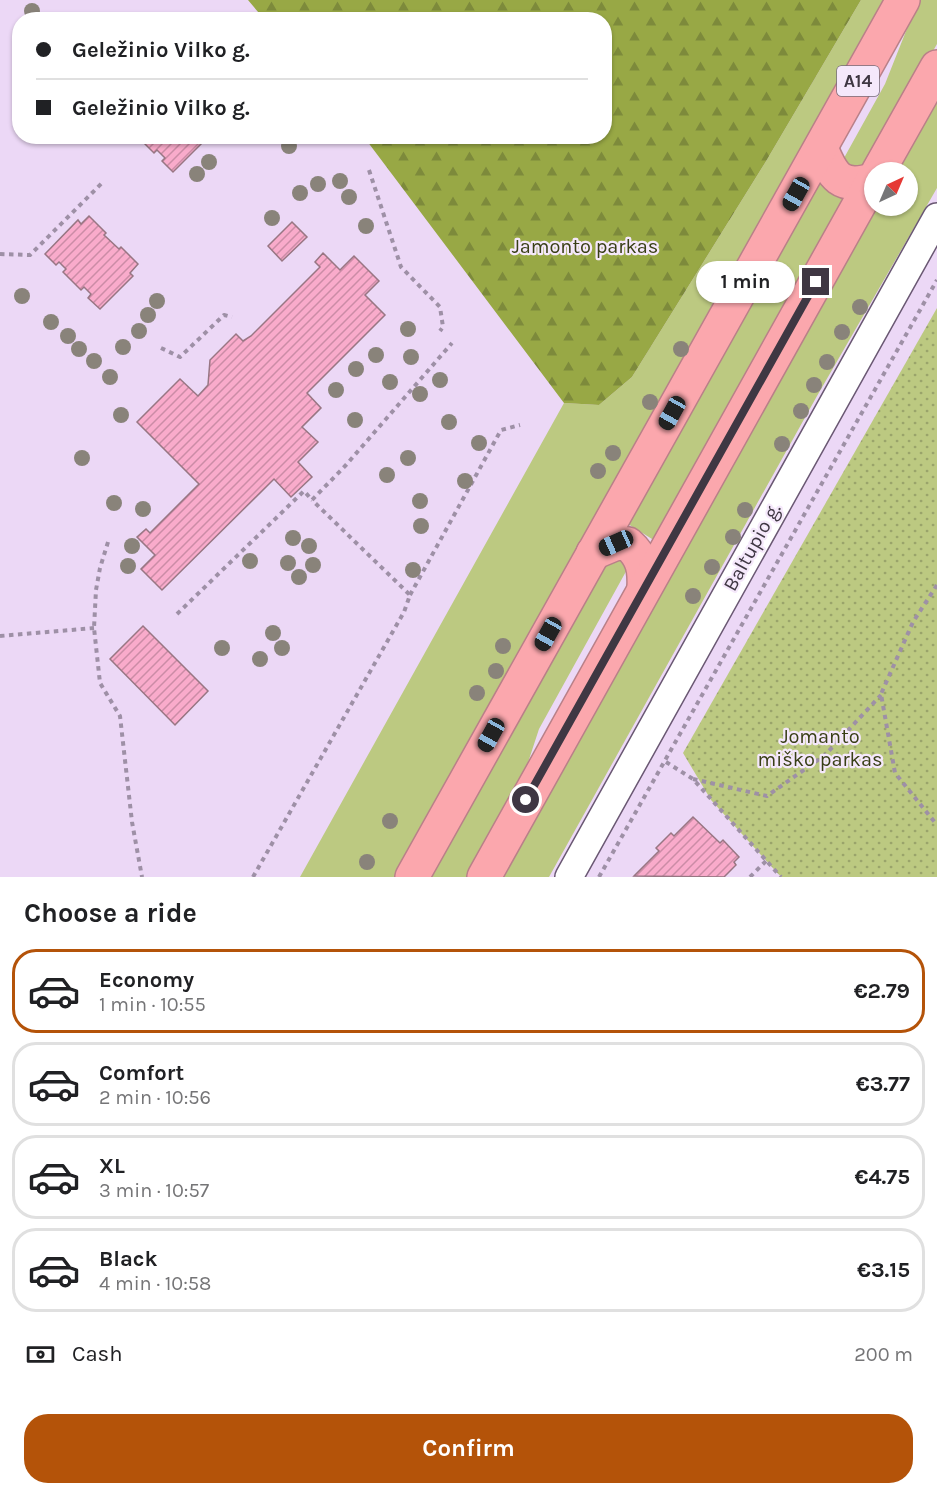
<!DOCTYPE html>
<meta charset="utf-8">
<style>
body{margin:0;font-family:Karla,sans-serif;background:#f2f2f2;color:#202124;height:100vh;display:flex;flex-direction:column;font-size:22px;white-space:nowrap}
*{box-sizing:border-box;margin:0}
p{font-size:20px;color:#757577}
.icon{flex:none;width:33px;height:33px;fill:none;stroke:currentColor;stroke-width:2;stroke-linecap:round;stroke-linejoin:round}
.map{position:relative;height:877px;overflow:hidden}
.sheet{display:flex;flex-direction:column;background:#fff;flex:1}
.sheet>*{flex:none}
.guide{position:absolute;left:12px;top:12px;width:600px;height:132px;border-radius:24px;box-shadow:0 2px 4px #0004;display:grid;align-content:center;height:132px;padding:0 24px;background:#fff}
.needle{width:39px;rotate:44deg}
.controls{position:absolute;left:864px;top:162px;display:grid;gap:12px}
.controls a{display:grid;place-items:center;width:54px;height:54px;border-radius:50%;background:#fff;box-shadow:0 2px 4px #0004;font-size:30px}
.end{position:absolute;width:27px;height:27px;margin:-14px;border:8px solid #3f3743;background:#fff;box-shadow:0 0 0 3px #fff}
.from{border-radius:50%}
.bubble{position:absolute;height:42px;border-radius:21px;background:#fff;box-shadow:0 2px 4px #0004;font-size:20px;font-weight:700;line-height:42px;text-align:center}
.car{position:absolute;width:18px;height:36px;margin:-18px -9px;border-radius:8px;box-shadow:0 0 4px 2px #0007;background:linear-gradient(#222 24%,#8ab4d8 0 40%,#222 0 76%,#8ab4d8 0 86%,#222 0)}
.guide b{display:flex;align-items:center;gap:21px;height:57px;font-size:22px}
.guide b+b{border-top:2px solid #e0e0e0}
.guide i{width:15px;height:15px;background:#202124}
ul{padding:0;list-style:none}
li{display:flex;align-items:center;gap:18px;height:84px;margin:0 12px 9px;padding:0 12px;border:3px solid #e0e0e0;border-radius:24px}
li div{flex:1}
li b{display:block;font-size:22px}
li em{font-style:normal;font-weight:700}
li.active{border-color:#b45309}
li>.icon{width:54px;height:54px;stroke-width:1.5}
h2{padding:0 24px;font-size:27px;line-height:72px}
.pay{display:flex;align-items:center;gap:15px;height:66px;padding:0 24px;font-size:22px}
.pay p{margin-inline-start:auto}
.action{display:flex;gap:12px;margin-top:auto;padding:12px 24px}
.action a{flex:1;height:69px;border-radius:24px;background:#b45309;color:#fff;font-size:24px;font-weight:700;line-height:69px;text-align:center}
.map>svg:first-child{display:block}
.grass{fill:#bcc981}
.forest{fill:url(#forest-firs)}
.park{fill:url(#park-dots)}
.building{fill:url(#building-hatch);stroke:#987683;stroke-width:1.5}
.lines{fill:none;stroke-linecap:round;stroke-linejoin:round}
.minor-casing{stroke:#6a5873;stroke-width:30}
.highway-casing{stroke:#b98088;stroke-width:36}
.path{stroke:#9e90a6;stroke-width:4;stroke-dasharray:4.5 4.5;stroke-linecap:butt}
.minor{stroke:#fff;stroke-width:27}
.highway{stroke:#fba7ad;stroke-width:33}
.tree{fill:#89837a}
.route{stroke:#3f3743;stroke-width:8}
.labels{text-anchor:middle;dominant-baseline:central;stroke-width:4.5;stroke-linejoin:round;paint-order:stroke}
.shield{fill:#f5e8fb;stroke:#766c7a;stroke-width:1.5}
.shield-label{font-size:18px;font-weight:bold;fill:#3f3743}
.park-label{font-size:20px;fill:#383e15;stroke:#f5e8fb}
.street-label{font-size:20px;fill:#3f3743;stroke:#f5e8fb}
</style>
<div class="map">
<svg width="937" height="877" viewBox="0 0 937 877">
<defs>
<pattern id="forest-firs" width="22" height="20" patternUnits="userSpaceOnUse" patternTransform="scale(1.5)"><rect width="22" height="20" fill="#98a845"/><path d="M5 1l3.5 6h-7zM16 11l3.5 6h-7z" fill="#7d8a3b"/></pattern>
<pattern id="park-dots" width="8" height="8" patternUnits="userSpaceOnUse" patternTransform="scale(1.5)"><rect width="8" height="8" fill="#bcc981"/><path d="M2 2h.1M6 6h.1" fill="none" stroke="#9aa46b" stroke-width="1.8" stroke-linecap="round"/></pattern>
<pattern id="building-hatch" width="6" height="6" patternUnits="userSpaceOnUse" patternTransform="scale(1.5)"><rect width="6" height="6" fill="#f9abcb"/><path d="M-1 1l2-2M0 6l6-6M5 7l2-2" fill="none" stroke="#cb8ca6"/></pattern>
</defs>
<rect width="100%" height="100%" fill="#ecd8f6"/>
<g class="grass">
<polygon points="861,0 887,0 397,877 300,877 564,403 599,405 632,377 765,163"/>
<polygon points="921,0 937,0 937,44 870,161 863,170 845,167 844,158 885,84 912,16"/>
<polygon points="937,98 937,188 817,396 549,877 501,877 876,206 908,206 908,172 894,172"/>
<polygon points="822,181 847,196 655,538 652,539 628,524 816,183"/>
<polygon points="614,552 629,566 539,729 521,784 468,877 426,877 602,562"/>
</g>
<polygon class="forest" points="248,0 861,0 765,163 632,377 599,405 564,403 364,137 604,136 604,20 264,19"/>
<polygon class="park" points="937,308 937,877 781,877 711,800 683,753"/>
<g class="building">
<polygon points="137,136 203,136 206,139 173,172 162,161 165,158 157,150 154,153"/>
<polygon points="89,216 106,233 104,235 119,249 121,247 138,264 130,273 133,276 100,309 88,298 91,294 84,287 81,290 63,272 66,269 59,262 56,265 45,254 78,220 81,224"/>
<polygon points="292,222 307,237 282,261 268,246"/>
<polygon points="323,253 340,270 354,256 379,281 365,295 385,315 307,393 321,408 302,427 318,442 298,462 312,477 291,497 274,479 162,590 141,569 155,555 137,537 146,529 150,533 199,484 137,422 180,379 198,396 208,385 210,360 236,334 243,341 251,336 320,267 315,262"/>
<polygon points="143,626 208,691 175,725 110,659"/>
<polygon points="693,817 720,843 723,840 739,857 734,862 736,865 724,877 634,876 659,851 656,848 671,833 674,836"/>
</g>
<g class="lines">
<defs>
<polyline id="minor" points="569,877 937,217"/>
<g id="highway">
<path d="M821 148C833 177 840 189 873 180"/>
<polyline points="878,172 937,67"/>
<path d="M593 553 617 543 628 544C643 557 645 570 644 589"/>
<polyline points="412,877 903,0"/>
<polyline points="484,877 874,178"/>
</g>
</defs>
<use href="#minor" class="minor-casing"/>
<use href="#highway" class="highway-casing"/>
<g class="path">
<polyline points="369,170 401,267 440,307 443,327 440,331"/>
<polyline points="0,254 30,255 104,181"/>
<polyline points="161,348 180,357 224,315 232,317"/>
<polyline points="108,542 100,568 96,590 94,628 100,683 120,716 132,822 142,877"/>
<polyline points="937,585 913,622 881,694 895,773 937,825"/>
<polyline points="410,595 501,430 520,425"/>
<polyline points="177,614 304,491 312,500 346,465 452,343"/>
<polyline points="0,636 94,628"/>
<polyline points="666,762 693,779 781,877"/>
<polyline points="693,779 767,796 825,755 881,695"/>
<polyline points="253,877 404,612 410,595 312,500"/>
<polyline points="599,877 937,280"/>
<polyline points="750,877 766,861"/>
</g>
<use href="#minor" class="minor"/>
<use href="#highway" class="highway"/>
</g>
<g class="tree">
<circle cx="32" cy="11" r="8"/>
<circle cx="289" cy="146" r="8"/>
<circle cx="209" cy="162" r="8"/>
<circle cx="197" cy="174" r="8"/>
<circle cx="340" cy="181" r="8"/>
<circle cx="318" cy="184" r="8"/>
<circle cx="300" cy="193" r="8"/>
<circle cx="349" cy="197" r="8"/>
<circle cx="272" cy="218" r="8"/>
<circle cx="366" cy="226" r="8"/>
<circle cx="724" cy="273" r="8"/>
<circle cx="22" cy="296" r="8"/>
<circle cx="157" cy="301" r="8"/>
<circle cx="860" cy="307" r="8"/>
<circle cx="148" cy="315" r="8"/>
<circle cx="51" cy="322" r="8"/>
<circle cx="408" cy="329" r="8"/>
<circle cx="139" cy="331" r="8"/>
<circle cx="842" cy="332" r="8"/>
<circle cx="68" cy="336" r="8"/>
<circle cx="123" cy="347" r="8"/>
<circle cx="79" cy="349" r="8"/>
<circle cx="681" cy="349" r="8"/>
<circle cx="376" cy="355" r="8"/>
<circle cx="411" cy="357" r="8"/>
<circle cx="94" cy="361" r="8"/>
<circle cx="827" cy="362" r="8"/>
<circle cx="356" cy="369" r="8"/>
<circle cx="110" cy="377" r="8"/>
<circle cx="440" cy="380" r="8"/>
<circle cx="390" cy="382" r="8"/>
<circle cx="814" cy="385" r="8"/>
<circle cx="336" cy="390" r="8"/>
<circle cx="420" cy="394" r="8"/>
<circle cx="650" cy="402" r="8"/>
<circle cx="801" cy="411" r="8"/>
<circle cx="121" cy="415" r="8"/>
<circle cx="355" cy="420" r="8"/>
<circle cx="449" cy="422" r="8"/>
<circle cx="479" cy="443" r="8"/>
<circle cx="782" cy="444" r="8"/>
<circle cx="613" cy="453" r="8"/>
<circle cx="82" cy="458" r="8"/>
<circle cx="408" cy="458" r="8"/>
<circle cx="598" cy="471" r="8"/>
<circle cx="387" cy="475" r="8"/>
<circle cx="465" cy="481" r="8"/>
<circle cx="420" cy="501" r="8"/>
<circle cx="114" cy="503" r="8"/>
<circle cx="143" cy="509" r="8"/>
<circle cx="745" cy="510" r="8"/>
<circle cx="421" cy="526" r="8"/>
<circle cx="733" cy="537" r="8"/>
<circle cx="293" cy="538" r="8"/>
<circle cx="132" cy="546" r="8"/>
<circle cx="309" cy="546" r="8"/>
<circle cx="250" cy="561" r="8"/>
<circle cx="288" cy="563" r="8"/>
<circle cx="313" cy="565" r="8"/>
<circle cx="128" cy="566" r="8"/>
<circle cx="712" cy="567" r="8"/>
<circle cx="413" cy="570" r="8"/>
<circle cx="299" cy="577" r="8"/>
<circle cx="693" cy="596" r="8"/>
<circle cx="273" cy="633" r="8"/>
<circle cx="503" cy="646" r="8"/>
<circle cx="222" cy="648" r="8"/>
<circle cx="282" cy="648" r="8"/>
<circle cx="260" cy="659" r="8"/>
<circle cx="496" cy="671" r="8"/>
<circle cx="477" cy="693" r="8"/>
<circle cx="390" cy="821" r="8"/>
<circle cx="367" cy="862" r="8"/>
</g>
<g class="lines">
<polyline class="route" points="526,800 816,282"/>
</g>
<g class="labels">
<rect class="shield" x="837" y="66" width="42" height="30" rx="4.5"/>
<g class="shield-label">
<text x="858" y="81">A14</text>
</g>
<g class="park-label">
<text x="585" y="246">Jamonto parkas</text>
<text x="820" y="736">Jomanto<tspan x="820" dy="23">miško parkas</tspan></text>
</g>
<g class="street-label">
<text transform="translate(752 547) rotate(-61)">Baltupio g.</text>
</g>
</g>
</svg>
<div class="controls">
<a><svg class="needle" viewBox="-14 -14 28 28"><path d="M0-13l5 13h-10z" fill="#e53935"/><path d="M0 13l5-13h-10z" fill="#757577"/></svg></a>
</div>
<i class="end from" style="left:526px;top:800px"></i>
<i class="end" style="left:816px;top:282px"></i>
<div class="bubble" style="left:696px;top:261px;width:99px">1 min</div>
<i class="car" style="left:796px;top:194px;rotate:209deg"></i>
<i class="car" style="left:672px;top:413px;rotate:209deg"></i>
<i class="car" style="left:616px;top:543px;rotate:246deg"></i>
<i class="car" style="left:548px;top:634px;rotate:209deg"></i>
<i class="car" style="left:491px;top:735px;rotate:209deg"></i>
<div class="guide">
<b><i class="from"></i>Geležinio Vilko g.</b>
<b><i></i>Geležinio Vilko g.</b>
</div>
</div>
<section class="sheet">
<h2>Choose a ride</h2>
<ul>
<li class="active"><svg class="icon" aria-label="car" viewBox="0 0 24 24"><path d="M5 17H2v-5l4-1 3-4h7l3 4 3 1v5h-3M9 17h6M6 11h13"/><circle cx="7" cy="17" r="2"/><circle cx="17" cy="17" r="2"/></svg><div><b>Economy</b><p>1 min · 10:55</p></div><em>€2.79</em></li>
<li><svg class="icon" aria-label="car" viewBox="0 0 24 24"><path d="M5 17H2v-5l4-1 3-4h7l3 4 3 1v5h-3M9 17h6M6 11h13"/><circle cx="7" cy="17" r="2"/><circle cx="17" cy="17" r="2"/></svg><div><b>Comfort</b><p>2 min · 10:56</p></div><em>€3.77</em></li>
<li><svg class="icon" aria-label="car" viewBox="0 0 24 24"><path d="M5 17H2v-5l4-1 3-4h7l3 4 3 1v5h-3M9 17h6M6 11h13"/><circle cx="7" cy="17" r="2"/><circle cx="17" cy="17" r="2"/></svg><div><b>XL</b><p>3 min · 10:57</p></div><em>€4.75</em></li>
<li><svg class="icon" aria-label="car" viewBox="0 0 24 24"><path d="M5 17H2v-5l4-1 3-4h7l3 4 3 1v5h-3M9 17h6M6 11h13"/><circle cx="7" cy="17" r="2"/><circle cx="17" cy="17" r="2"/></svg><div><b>Black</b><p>4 min · 10:58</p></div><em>€3.15</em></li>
</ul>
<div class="pay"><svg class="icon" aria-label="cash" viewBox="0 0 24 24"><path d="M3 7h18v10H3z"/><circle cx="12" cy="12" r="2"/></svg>Cash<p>200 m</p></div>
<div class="action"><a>Confirm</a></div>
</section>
